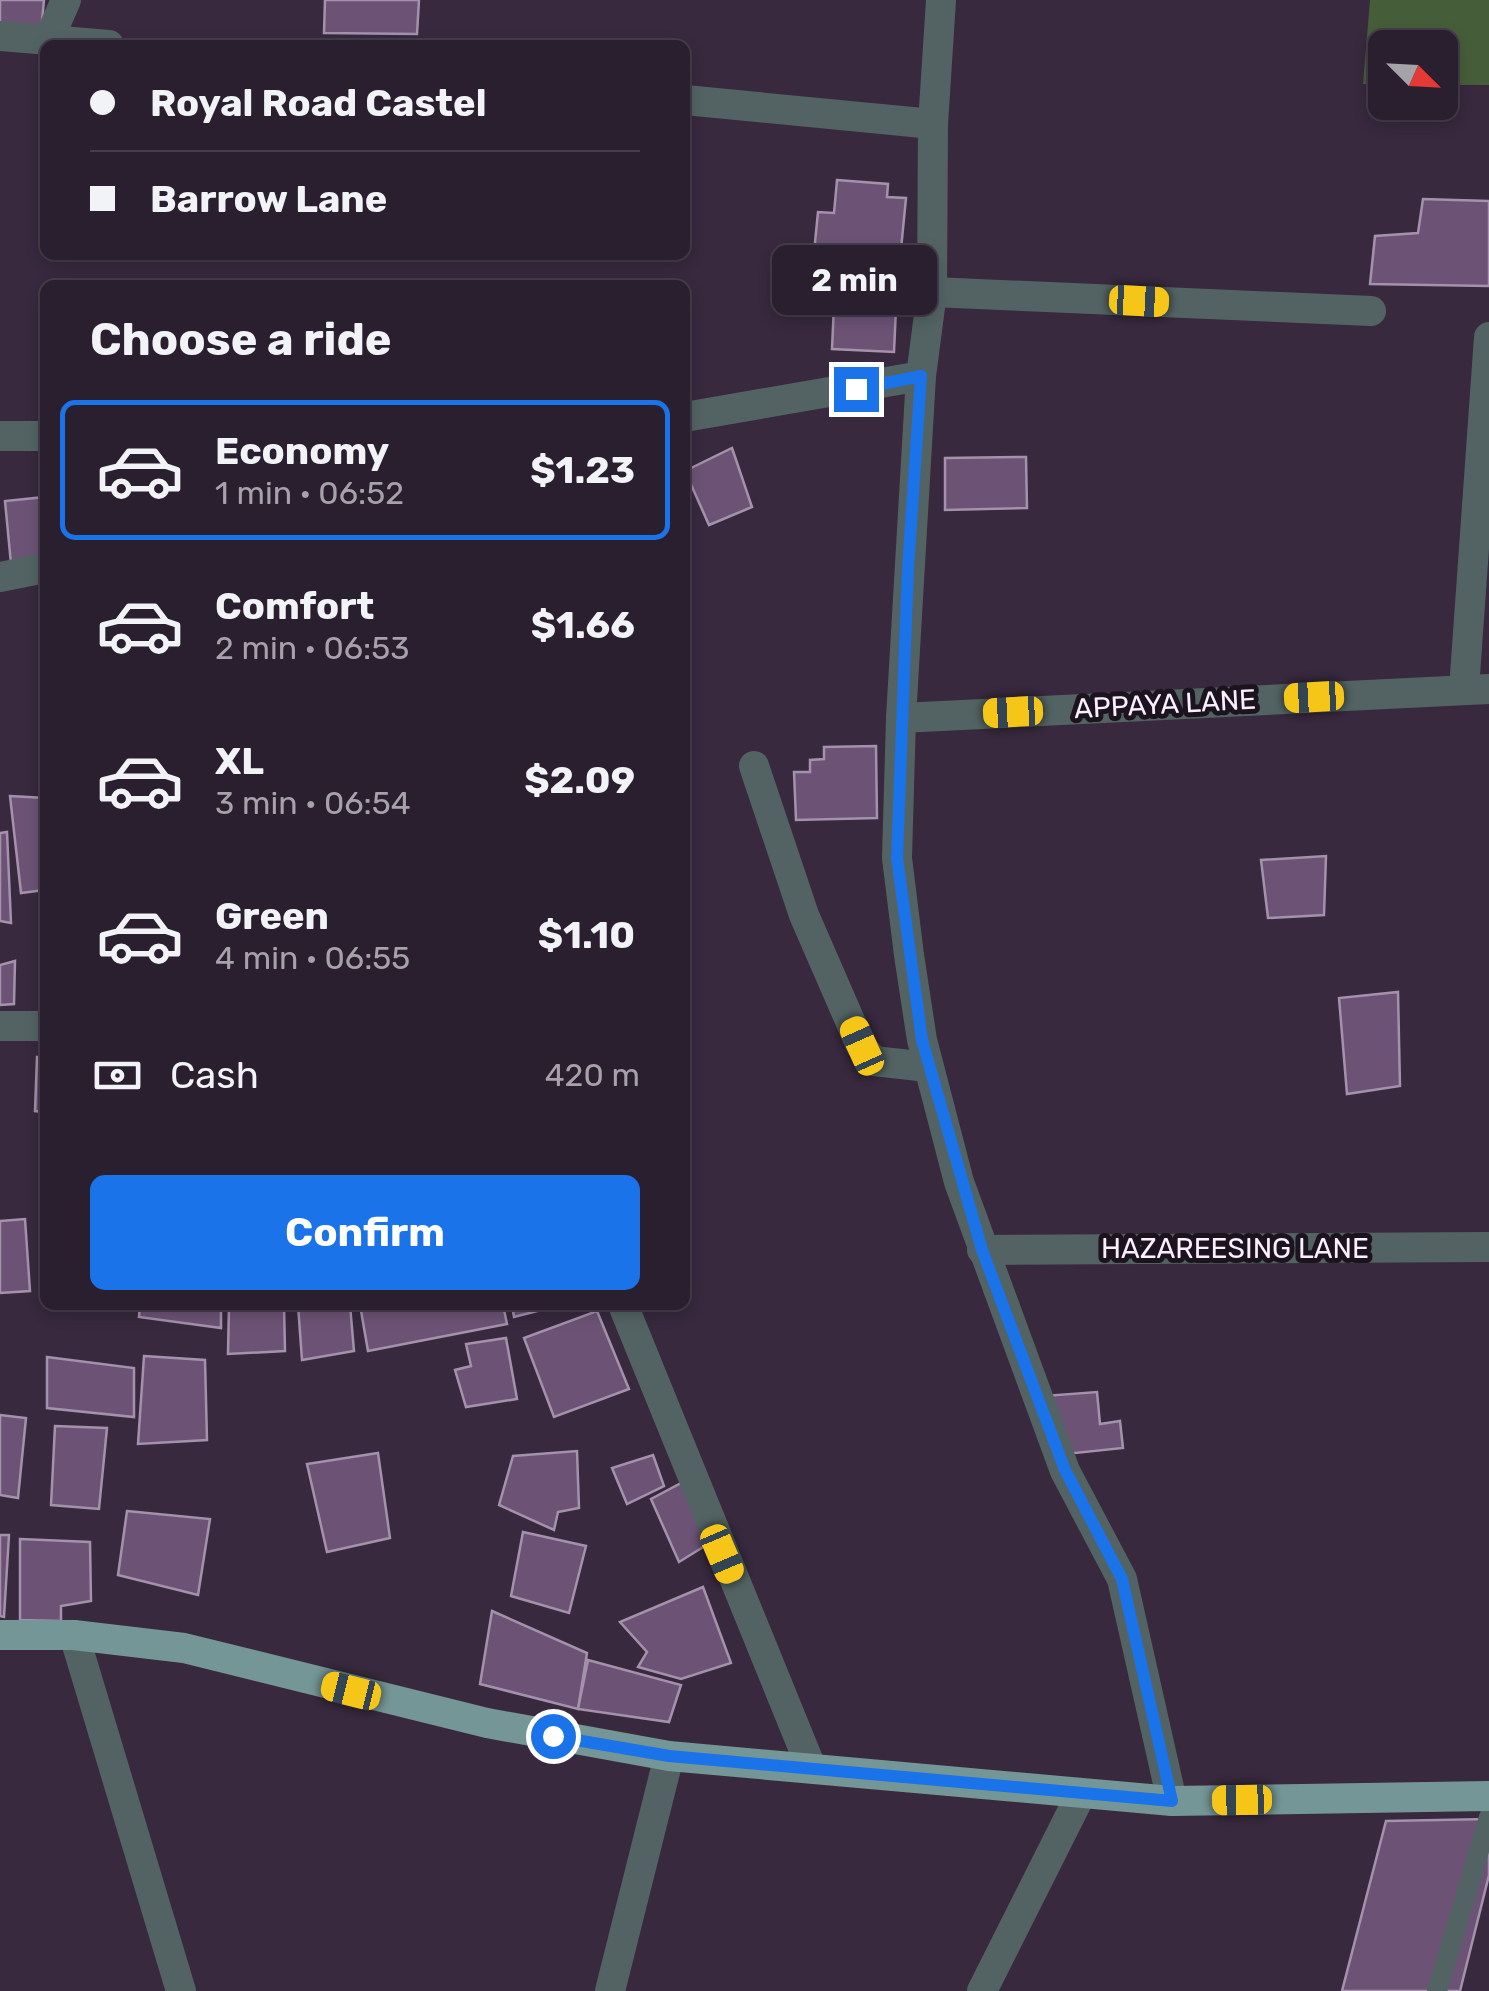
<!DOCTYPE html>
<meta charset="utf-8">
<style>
body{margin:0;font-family:Rubik,sans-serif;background:#362c3a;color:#f1f3f6;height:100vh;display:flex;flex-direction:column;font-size:38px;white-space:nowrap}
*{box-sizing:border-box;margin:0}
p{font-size:32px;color:#a5a2aa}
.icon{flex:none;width:55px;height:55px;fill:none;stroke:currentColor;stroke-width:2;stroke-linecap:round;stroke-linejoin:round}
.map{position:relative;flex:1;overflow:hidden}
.sheet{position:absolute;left:40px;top:280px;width:650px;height:1030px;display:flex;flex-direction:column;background:#2a1f2e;border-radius:15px;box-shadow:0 5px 15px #0003,0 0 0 2px #463d4a}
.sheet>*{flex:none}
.top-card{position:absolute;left:40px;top:40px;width:650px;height:220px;border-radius:15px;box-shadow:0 5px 15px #0003,0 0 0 2px #463d4a;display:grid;align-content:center;height:220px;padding:0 50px;background:#2a1f2e}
.needle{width:65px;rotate:114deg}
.tools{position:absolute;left:1368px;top:30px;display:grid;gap:20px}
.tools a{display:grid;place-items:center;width:90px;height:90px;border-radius:15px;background:#2a1f2e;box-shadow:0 5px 15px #0003,0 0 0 2px #463d4a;font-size:50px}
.end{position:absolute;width:45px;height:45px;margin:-22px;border:12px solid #1a73e8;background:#fff;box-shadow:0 0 0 5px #fff}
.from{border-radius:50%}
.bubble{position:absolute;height:70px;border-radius:15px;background:#2a1f2e;box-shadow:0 5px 15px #0003,0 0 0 2px #463d4a;font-size:32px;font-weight:700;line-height:70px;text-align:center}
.car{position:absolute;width:30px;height:60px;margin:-30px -15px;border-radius:12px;box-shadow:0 0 8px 2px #0007;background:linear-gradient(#f5c518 24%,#345 0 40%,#f5c518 0 76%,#345 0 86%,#f5c518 0)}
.top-card b{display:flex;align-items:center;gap:35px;height:95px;font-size:38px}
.top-card b+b{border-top:2px solid #463d4a}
.top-card i{width:25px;height:25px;background:#f1f3f6}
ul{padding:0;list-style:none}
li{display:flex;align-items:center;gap:30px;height:140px;margin:0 20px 15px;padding:0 30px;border:5px solid transparent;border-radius:15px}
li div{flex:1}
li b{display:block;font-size:38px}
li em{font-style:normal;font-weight:700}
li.on{border-color:#1a73e8}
li>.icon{width:90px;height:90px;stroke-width:1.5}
h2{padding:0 50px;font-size:45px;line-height:120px}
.pay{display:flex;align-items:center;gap:25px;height:110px;padding:0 50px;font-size:38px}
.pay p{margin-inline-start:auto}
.button{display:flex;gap:20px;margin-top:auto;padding:20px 50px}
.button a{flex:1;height:115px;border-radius:15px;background:#1a73e8;color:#fff;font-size:40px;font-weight:700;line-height:115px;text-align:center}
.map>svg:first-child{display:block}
.forest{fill:#465d3a}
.building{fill:#6c5376;stroke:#a491ab;stroke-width:2.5}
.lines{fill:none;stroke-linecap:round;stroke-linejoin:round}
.service{stroke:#536363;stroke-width:20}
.minor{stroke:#536363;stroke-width:30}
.primary{stroke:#759696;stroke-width:30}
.route{stroke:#1a73e8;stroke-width:12}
.labels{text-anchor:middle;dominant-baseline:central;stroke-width:10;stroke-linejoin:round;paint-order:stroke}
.street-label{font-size:28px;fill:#f9effd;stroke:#1b141e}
</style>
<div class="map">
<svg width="1489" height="1991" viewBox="0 0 1489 1991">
<rect width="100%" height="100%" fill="#38293e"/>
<polygon class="forest" points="1370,0 1489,0 1489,85 1440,85 1440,48 1385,48 1385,84 1363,84"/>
<g class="building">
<polygon points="0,0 44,0 41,32 0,29"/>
<polygon points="325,0 419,0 417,34 324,33"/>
<polygon points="837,180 888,184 887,197 906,198 898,280 812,273 818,212 834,213"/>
<polygon points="1423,199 1489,201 1489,286 1370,284 1375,236 1418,233"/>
<polygon points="835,283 897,286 894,352 832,349"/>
<polygon points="732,448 752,507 709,525 685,471"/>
<polygon points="1026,457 1027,508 945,510 945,458"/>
<polygon points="45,497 45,558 11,564 5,501"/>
<polygon points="876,746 877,818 796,820 794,772 810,772 810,760 824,759 824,747"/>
<polygon points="10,796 45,798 45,890 21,893"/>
<polygon points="7,832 11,923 0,921 0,833"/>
<polygon points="1326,856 1324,915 1268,918 1261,860"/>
<polygon points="15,961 14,1004 0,1005 0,965"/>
<polygon points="1398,992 1400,1086 1347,1094 1339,998"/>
<polygon points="37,1057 45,1058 45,1112 35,1111"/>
<polygon points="25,1219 30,1291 0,1293 0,1221"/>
<polygon points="140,1305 221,1305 221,1328 139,1317"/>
<polygon points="229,1305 284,1305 285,1351 228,1354"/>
<polygon points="298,1305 350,1305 354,1351 302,1360"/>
<polygon points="360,1305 503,1305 507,1324 368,1351"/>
<polygon points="512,1305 561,1305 514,1317"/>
<polygon points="597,1311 629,1389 554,1417 524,1338"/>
<polygon points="506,1338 517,1399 466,1407 455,1370 471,1366 466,1344"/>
<polygon points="144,1356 205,1360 207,1440 138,1444"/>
<polygon points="47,1357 134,1368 134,1417 47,1408"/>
<polygon points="1097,1392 1100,1424 1120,1421 1123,1448 1066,1454 1043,1396"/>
<polygon points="0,1415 26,1418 18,1498 0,1495"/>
<polygon points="55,1426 107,1428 99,1509 51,1505"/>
<polygon points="577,1451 579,1508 558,1512 554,1530 499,1505 513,1456"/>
<polygon points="378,1453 390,1538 327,1552 307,1464"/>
<polygon points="653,1455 664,1486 627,1504 612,1468"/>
<polygon points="683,1482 708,1544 679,1562 651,1499"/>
<polygon points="127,1511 210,1519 198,1595 118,1575"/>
<polygon points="523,1532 586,1546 569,1613 511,1596"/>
<polygon points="0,1535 9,1535 4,1617 0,1616"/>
<polygon points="20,1539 90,1542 91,1601 61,1606 61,1621 20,1620"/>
<polygon points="703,1587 731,1663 681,1679 638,1667 647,1652 620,1622"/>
<polygon points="492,1611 587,1653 578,1709 480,1684"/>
<polygon points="588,1660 681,1685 669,1722 578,1709"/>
<polygon points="1489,1819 1489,1875 1460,1991 1342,1991 1386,1821"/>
</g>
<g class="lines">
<polyline class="service" points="1437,1991 1489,1817"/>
<g class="minor">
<polyline points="941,0 933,124 932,292 921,376 901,718 897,858 909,955 922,1040 959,1182 1065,1471 1122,1579 1172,1801"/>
<polyline points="0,36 109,45"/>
<polyline points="49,39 66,0"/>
<polyline points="685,100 933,124"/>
<polyline points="932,292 1371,311"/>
<polyline points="685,417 921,376"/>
<polyline points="0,436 45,436"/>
<polyline points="0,577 45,568"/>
<polyline points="1464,689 1489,337"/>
<polyline points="901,718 1489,689"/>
<polyline points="754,766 804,915 861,1046 874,1061 928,1067"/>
<polyline points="0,1026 45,1026"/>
<polyline points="982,1250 1489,1247"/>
<polyline points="623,1305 811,1767"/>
<polyline points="74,1635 181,1991"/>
<polyline points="610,1991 669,1756"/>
<polyline points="982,1991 1080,1796"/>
</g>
<polyline class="primary" points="0,1635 74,1635 184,1648 487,1723 669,1756 1172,1801 1489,1796"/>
</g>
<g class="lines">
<polyline class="route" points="553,1736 669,1756 1172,1801 1122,1579 1065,1470 982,1250 922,1040 897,858 908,568 921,376 856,389"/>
</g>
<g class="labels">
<g class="street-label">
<text transform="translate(1165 704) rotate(-3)">APPAYA LANE</text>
<text x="1235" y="1248">HAZAREESING LANE</text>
</g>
</g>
</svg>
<div class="tools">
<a><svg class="needle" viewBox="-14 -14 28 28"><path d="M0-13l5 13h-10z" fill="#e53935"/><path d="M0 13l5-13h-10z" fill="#a5a2aa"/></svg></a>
</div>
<i class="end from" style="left:553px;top:1736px"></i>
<i class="end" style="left:856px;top:389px"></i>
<div class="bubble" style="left:772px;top:245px;width:165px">2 min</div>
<i class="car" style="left:1139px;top:301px;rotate:93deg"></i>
<i class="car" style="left:1314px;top:697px;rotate:267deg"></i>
<i class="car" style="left:1013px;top:712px;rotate:267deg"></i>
<i class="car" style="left:862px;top:1046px;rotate:336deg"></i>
<i class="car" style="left:722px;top:1554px;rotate:157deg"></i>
<i class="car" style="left:351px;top:1691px;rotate:284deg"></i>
<i class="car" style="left:1242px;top:1800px;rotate:269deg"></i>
<div class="top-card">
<b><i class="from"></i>Royal Road Castel</b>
<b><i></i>Barrow Lane</b>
</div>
<section class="sheet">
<h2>Choose a ride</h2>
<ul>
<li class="on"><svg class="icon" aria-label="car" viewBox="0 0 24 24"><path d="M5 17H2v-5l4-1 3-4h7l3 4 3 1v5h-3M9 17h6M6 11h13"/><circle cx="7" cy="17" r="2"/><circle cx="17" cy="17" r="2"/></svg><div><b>Economy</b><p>1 min · 06:52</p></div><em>$1.23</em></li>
<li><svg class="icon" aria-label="car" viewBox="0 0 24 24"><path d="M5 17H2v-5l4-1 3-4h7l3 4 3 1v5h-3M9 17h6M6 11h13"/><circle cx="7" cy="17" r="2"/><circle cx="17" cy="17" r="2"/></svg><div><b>Comfort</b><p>2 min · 06:53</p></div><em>$1.66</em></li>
<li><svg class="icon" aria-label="car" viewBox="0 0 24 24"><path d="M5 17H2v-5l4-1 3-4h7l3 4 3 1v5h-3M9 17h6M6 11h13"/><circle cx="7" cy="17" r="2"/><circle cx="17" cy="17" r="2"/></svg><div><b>XL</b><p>3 min · 06:54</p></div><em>$2.09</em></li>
<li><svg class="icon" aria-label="car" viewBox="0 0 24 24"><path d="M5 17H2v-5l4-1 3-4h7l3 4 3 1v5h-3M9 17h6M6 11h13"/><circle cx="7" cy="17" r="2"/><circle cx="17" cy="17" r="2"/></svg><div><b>Green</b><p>4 min · 06:55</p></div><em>$1.10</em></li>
</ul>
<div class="pay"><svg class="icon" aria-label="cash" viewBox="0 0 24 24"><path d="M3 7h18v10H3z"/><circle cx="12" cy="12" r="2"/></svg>Cash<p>420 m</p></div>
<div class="button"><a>Confirm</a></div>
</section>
</div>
